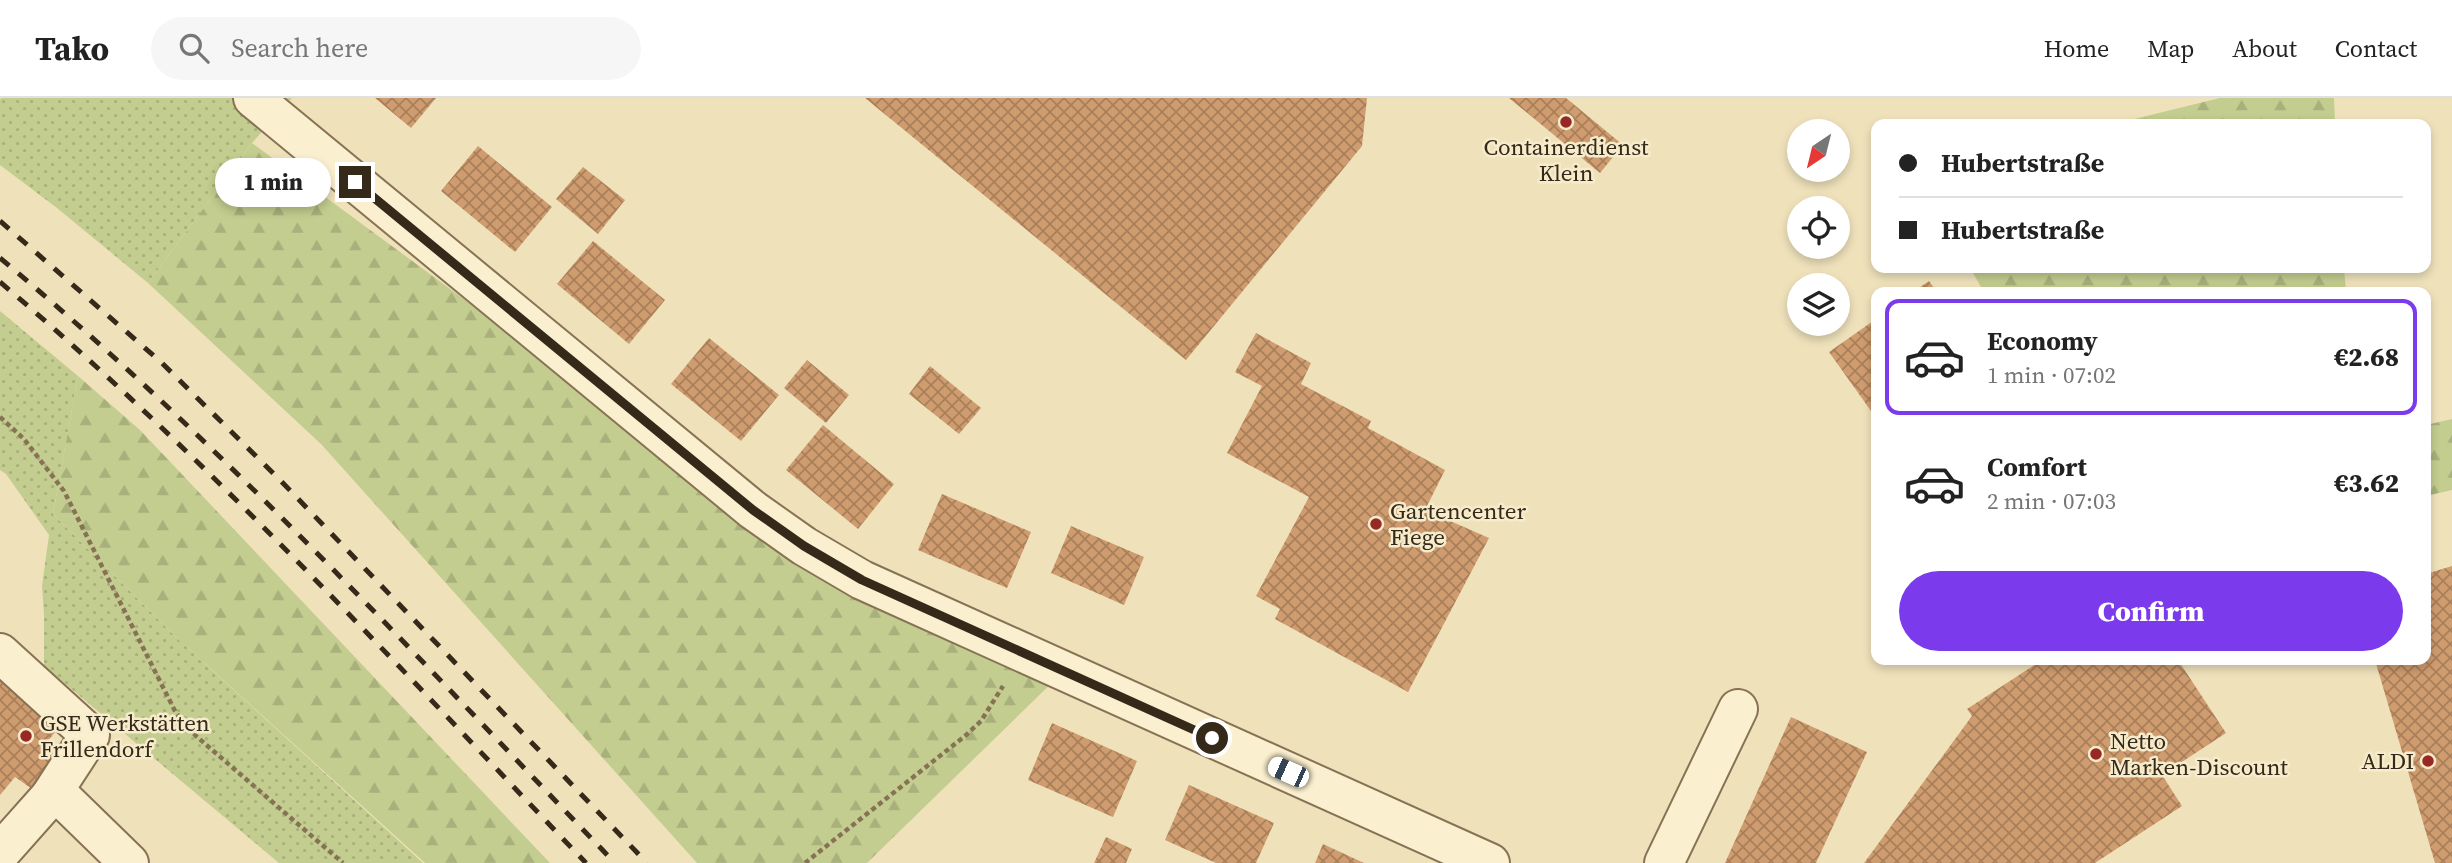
<!DOCTYPE html>
<meta charset="utf-8">
<style>
body{margin:0;font-family:"Source Serif 4",serif;background:#f6f6f6;color:#222;height:100vh;display:flex;flex-direction:column;font-size:26px;white-space:nowrap}
*{box-sizing:border-box;margin:0}
p{font-size:23px;color:#767676}
.icon{flex:none;width:38px;height:38px;fill:none;stroke:currentColor;stroke-width:2;stroke-linecap:round;stroke-linejoin:round}
.map{position:relative;flex:1;overflow:hidden}
.drawer{position:absolute;left:1871px;top:189px;width:560px;height:378px;display:flex;flex-direction:column;background:#fff;border-radius:14px;box-shadow:0 4px 10px #0003}
.drawer>*{flex:none}
.banner{position:absolute;left:1871px;top:21px;width:560px;height:154px;border-radius:14px;box-shadow:0 4px 10px #0003;display:grid;align-content:center;height:154px;padding:0 28px;background:#fff}
.needle{width:46px;rotate:215deg}
.buttons{position:absolute;left:1787px;top:21px;display:grid;gap:14px}
.buttons a{display:grid;place-items:center;width:63px;height:63px;border-radius:50%;background:#fff;box-shadow:0 4px 10px #0003;font-size:35px}
.end{position:absolute;width:32px;height:32px;margin:-16px;border:9px solid #35291a;background:#fff;box-shadow:0 0 0 4px #fff}
.from{border-radius:50%}
.bubble{position:absolute;height:49px;border-radius:24px;background:#fff;box-shadow:0 4px 10px #0003;font-size:23px;font-weight:800;line-height:49px;text-align:center}
.car{position:absolute;width:21px;height:42px;margin:-21px -10px;border-radius:9px;box-shadow:0 0 5px 2px #0007;background:linear-gradient(#fff 24%,#345 0 40%,#fff 0 76%,#345 0 86%,#fff 0)}
.banner b{display:flex;align-items:center;gap:24px;height:66px;font-size:26px}
.banner b+b{border-top:2px solid #e0e0e0}
.banner i{width:18px;height:18px;background:#222}
ul{padding:12px 0 0;list-style:none}
li{display:flex;align-items:center;gap:21px;height:116px;margin:0 14px 10px;padding:0 14px;border:4px solid transparent;border-radius:14px}
li div{flex:1}
li b{display:block;font-size:26px}
li em{font-style:normal;font-weight:800}
li.on{border-color:#7c3aed}
li>.icon{width:63px;height:63px;stroke-width:1.5}
.cta{display:flex;gap:14px;margin-top:auto;padding:14px 28px}
.cta a{flex:1;height:80px;border-radius:42px;background:#7c3aed;color:#fff;font-size:28px;font-weight:800;line-height:80px;text-align:center}
header{display:flex;align-items:center;gap:42px;box-sizing:border-box;height:98px;padding:0 35px;background:#fff;border-bottom:2px solid #e0e0e0}
header strong{font-size:33px}
nav{display:flex;gap:38px;margin-inline-start:auto;font-size:24px}
.search{width:490px;height:63px;background:#f6f6f6;display:flex;align-items:center;gap:18px;box-sizing:border-box;padding:0 24px;border-radius:38px;color:#767676;font-size:26px}
.map>svg:first-child{display:block}
.grass{fill:url(#grass-dots)}
.forest{fill:url(#forest-firs)}
.building{fill:url(#building-cross-hatch)}
.lines{fill:none;stroke-linecap:round;stroke-linejoin:round}
.minor-casing{stroke:#877255;stroke-width:42}
.path{stroke:#877255;stroke-width:4.5;stroke-dasharray:5 3.5;stroke-linecap:butt}
.minor{stroke:#faefce;stroke-width:38}
.rail{stroke:#35291a;stroke-width:5;stroke-dasharray:12 12;stroke-linecap:butt}
.route{stroke:#35291a;stroke-width:9}
.poi-dot{fill:#982823;stroke:#f6eccb;stroke-width:2.5}
.labels{text-anchor:middle;dominant-baseline:central;stroke-width:5;stroke-linejoin:round;paint-order:stroke}
.poi-label{font-size:23px;fill:#35291a;stroke:#f6eccb;text-anchor:start}
</style>
<header>
<strong>Tako</strong>
<div class="search"><svg class="icon" aria-label="search" viewBox="0 0 24 24"><circle cx="10" cy="10" r="6"/><path d="M15 15l6 6"/></svg>Search here</div>
<nav><a>Home</a><a>Map</a><a>About</a><a>Contact</a></nav>
</header>
<div class="map">
<svg width="2452" height="765" viewBox="0 0 2452 765">
<defs>
<pattern id="grass-dots" width="8" height="8" patternUnits="userSpaceOnUse" patternTransform="scale(1.75)"><rect width="8" height="8" fill="#c3cd8f"/><path d="M2 2h.1M6 6h.1" fill="none" stroke="#a8b07b" stroke-width="1.8" stroke-linecap="round"/></pattern>
<pattern id="forest-firs" width="22" height="20" patternUnits="userSpaceOnUse" patternTransform="scale(1.75)"><rect width="22" height="20" fill="#c3cd8f"/><path d="M5 1l3.5 6h-7zM16 11l3.5 6h-7z" fill="#a8b07b"/></pattern>
<pattern id="building-cross-hatch" width="8" height="8" patternUnits="userSpaceOnUse" patternTransform="scale(1.75)"><rect width="8" height="8" fill="#cf9c6f"/><path d="M0 0l8 8M0 8l8-8" fill="none" stroke="#a97f5a"/></pattern>
</defs>
<rect width="100%" height="100%" fill="#efe2bb"/>
<g class="grass">
<polygon points="2,0 292,0 252,45 148,185 57,110 0,67 0,1"/>
<polygon points="0,213 78,278 53,416 179,542 423,765 279,765 44,568 44,517 42,488 49,437 6,376 0,372"/>
</g>
<g class="forest">
<polygon points="2220,0 2334,0 2335,26 2114,26"/>
<polygon points="252,45 749,411 1061,576 867,765 697,765 321,346 148,185"/>
<polygon points="1970,170 2344,170 2346,194 1984,194"/>
<polygon points="78,278 140,332 550,765 425,765 179,542 53,416"/>
<polygon points="2452,321 2452,392 2426,398 2426,327"/>
</g>
<g class="building">
<polygon points="375,0 436,0 411,30"/>
<polygon points="865,0 1367,0 1362,48 1186,262"/>
<polygon points="1509,0 1566,0 1623,47 1600,75"/>
<polygon points="478,48 552,109 515,154 441,93"/>
<polygon points="583,69 625,102 598,136 556,101"/>
<polygon points="593,143 665,202 629,246 557,186"/>
<polygon points="1929,183 1937,194 1913,194"/>
<polygon points="1876,221 1876,320 1829,254"/>
<polygon points="1256,235 1311,265 1301,286 1371,323 1368,330 1445,372 1425,412 1489,440 1408,594 1275,521 1280,511 1256,498 1309,399 1227,355 1262,288 1235,274"/>
<polygon points="709,240 779,297 741,343 671,286"/>
<polygon points="807,262 849,297 826,325 784,290"/>
<polygon points="930,268 981,310 959,336 909,296"/>
<polygon points="823,327 894,386 858,431 786,372"/>
<polygon points="942,396 1031,434 1007,490 918,452"/>
<polygon points="1071,428 1144,459 1124,507 1051,475"/>
<polygon points="2452,468 2452,765 2435,765 2375,562 2426,562 2426,476"/>
<polygon points="2042,562 2178,562 2226,635 2162,677 2182,708 2095,765 1864,765 1972,618 1967,611"/>
<polygon points="0,579 57,632 46,645 59,657 59,660 32,691 15,679 0,697"/>
<polygon points="1791,619 1867,654 1816,765 1725,765"/>
<polygon points="1052,625 1137,663 1113,719 1028,682"/>
<polygon points="1189,687 1274,725 1256,765 1216,765 1165,742"/>
<polygon points="1106,739 1132,751 1126,765 1094,765"/>
<polygon points="1323,746 1364,765 1315,765"/>
</g>
<g class="lines">
<defs>
<g id="minor">
<polyline points="253,0 753,412 804,448 862,482 1490,765"/>
<polyline points="0,555 90,637 51,697"/>
<polyline points="0,755 55,693 129,765"/>
<polyline points="1664,765 1738,611"/>
</g>
</defs>
<use href="#minor" class="minor-casing"/>
<g class="path">
<polyline points="0,319 24,341 64,393 176,615 196,638 343,765"/>
<polyline points="805,765 965,638 981,623 1003,588"/>
</g>
<use href="#minor" class="minor"/>
<g class="rail">
<polyline points="0,123 162,265 281,383 647,765"/>
<path d="M0 160C221 344 416 558 615 765"/>
<path d="M0 184C210 362 396 566 586 765"/>
</g>
</g>
<g class="lines">
<polyline class="route" points="355,84 753,412 804,448 862,482 1212,640"/>
</g>
<g class="poi-dot">
<circle cx="1566" cy="24" r="7"/>
<circle cx="1376" cy="426" r="7"/>
<circle cx="26" cy="638" r="7"/>
<circle cx="2096" cy="656" r="7"/>
<circle cx="2428" cy="663" r="7"/>
</g>
<g class="labels">
<g class="poi-label">
<text x="1566" y="49" text-anchor="middle">Containerdienst<tspan x="1566" dy="26">Klein</tspan></text>
<text x="1390" y="413">Gartencenter<tspan x="1390" dy="26">Fiege</tspan></text>
<text x="40" y="625">GSE Werkstätten<tspan x="40" dy="26">Frillendorf</tspan></text>
<text x="2110" y="643">Netto<tspan x="2110" dy="26">Marken-Discount</tspan></text>
<text x="2414" y="663" text-anchor="end">ALDI</text>
</g>
</g>
</svg>
<div class="buttons">
<a><svg class="needle" viewBox="-14 -14 28 28"><path d="M0-13l5 13h-10z" fill="#e53935"/><path d="M0 13l5-13h-10z" fill="#767676"/></svg></a>
<a><svg class="icon" aria-label="locate" viewBox="0 0 24 24"><circle cx="12" cy="12" r="6"/><path d="M12 2v4M12 18v4M2 12h4M18 12h4"/></svg></a>
<a><svg class="icon" aria-label="layers" viewBox="0 0 24 24"><path d="M12 4l9 5-9 5-9-5zM3 14l9 5 9-5"/></svg></a>
</div>
<i class="end from" style="left:1212px;top:640px"></i>
<i class="end" style="left:355px;top:84px"></i>
<div class="bubble" style="left:215px;top:60px;width:116px">1 min</div>
<i class="car" style="left:1288px;top:674px;rotate:294deg"></i>
<div class="banner">
<b><i class="from"></i>Hubertstraße</b>
<b><i></i>Hubertstraße</b>
</div>
<section class="drawer">
<ul>
<li class="on"><svg class="icon" aria-label="car" viewBox="0 0 24 24"><path d="M5 17H2v-5l4-1 3-4h7l3 4 3 1v5h-3M9 17h6M6 11h13"/><circle cx="7" cy="17" r="2"/><circle cx="17" cy="17" r="2"/></svg><div><b>Economy</b><p>1 min · 07:02</p></div><em>€2.68</em></li>
<li><svg class="icon" aria-label="car" viewBox="0 0 24 24"><path d="M5 17H2v-5l4-1 3-4h7l3 4 3 1v5h-3M9 17h6M6 11h13"/><circle cx="7" cy="17" r="2"/><circle cx="17" cy="17" r="2"/></svg><div><b>Comfort</b><p>2 min · 07:03</p></div><em>€3.62</em></li>
</ul>
<div class="cta"><a>Confirm</a></div>
</section>
</div>
